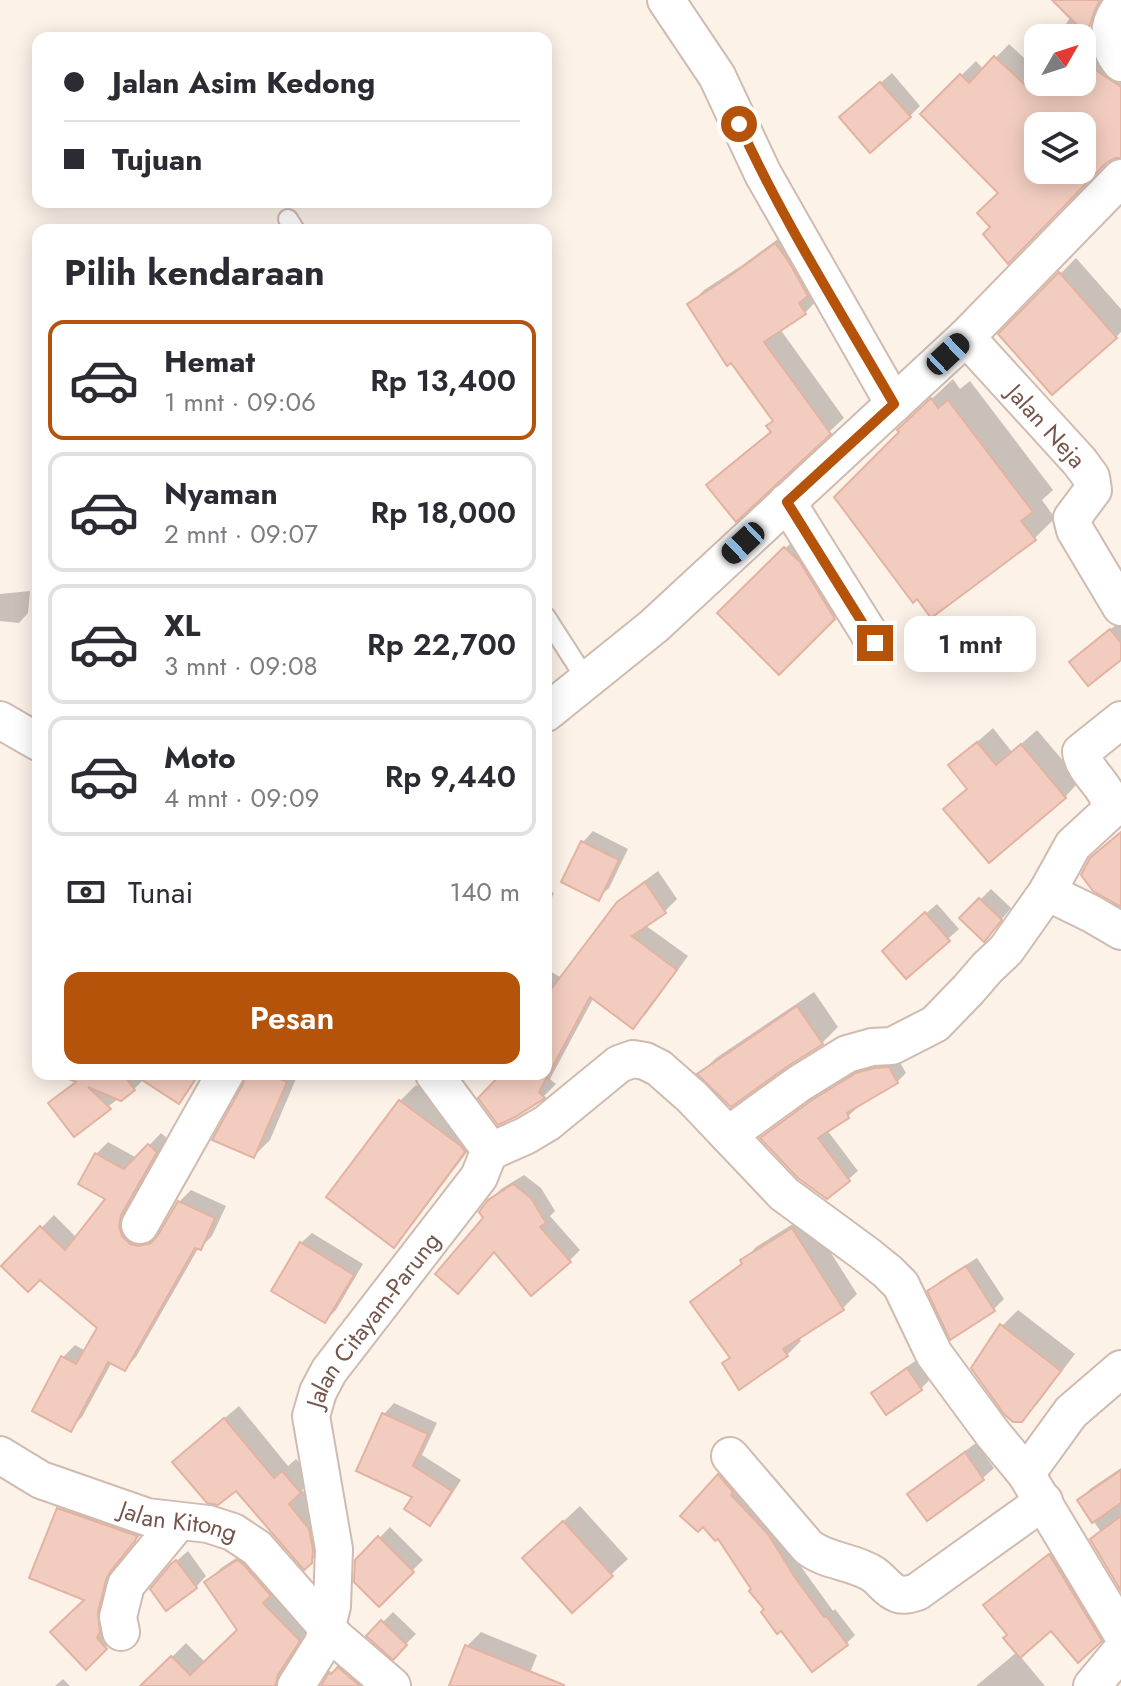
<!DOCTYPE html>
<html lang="id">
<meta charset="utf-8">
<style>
body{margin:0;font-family:Jost,sans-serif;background:#f7f7f7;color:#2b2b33;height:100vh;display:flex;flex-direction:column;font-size:30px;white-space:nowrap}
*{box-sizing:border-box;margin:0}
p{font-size:26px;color:#7c7c81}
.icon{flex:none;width:44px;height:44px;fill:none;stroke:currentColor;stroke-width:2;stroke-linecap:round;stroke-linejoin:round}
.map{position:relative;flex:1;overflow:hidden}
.sheet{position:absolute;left:32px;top:224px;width:520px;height:856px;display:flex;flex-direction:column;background:#fff;border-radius:16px;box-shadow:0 4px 20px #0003}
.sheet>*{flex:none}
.hud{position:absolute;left:32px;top:32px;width:520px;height:176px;border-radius:16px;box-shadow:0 4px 20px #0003;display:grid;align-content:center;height:176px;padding:0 32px;background:#fff}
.needle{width:52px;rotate:51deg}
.tools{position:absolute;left:1024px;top:24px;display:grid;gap:16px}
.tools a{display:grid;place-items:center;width:72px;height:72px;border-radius:16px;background:#fff;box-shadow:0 4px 20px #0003;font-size:40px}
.end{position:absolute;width:36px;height:36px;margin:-18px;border:10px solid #b45309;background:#fff;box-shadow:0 0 0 4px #fff}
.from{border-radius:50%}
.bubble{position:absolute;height:56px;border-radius:16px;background:#fff;box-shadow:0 4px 20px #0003;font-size:26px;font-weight:600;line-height:56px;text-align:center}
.car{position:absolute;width:24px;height:48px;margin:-24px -12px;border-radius:10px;box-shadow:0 0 6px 2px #0007;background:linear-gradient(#222 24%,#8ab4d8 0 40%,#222 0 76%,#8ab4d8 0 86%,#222 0)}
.hud b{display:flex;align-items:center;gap:28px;height:76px;font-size:30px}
.hud b+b{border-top:2px solid #e1e1e2}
.hud i{width:20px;height:20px;background:#2b2b33}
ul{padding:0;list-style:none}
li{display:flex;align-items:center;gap:24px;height:120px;margin:0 16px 12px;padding:0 16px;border:4px solid #e1e1e2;border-radius:16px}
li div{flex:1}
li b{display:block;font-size:30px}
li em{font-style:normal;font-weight:600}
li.current{border-color:#b45309}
li>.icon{width:72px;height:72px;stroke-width:1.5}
h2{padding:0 32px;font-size:36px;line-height:96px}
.pay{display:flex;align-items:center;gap:20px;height:88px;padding:0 32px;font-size:30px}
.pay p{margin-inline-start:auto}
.cta{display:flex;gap:16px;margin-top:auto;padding:16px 32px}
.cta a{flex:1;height:92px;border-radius:16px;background:#b45309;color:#fff;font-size:32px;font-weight:600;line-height:92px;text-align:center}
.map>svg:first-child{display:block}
.shadow{fill:#0003;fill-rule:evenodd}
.building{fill:#f2cdbf;stroke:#e4b2a0;stroke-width:2;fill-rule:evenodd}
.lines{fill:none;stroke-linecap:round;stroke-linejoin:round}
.service-casing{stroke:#d0bbb0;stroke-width:22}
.minor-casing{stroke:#d0bbb0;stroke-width:40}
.service{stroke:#fff;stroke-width:18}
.minor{stroke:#fff;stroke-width:36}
.route{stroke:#b45309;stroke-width:10}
.labels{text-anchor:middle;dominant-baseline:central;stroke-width:6;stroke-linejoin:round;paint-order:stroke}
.street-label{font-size:24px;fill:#76564c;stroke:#fff6ee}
</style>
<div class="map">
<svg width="1121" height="1686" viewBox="0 0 1121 1686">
<rect width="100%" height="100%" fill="#fcf2e8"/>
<g class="shadow">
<polygon points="1055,0 1106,0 1103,9 1078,36 1081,38 1057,38 1071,16"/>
<path d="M1082 39 1121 65V156H1116L993 227 1000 193 922 114 976 61 984 70 1009 44 1036 69 1038 66V82H1082ZM1038 126H1082V170H1038Z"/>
<polygon points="892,73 920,106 910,116 852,107"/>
<polygon points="790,230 819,298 805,313 780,329 844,418 829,432 709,485 723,470 772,430 775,420 690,304 704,290 744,264"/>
<polygon points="1076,258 1121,309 1121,332 1116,337 1001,334"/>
<polygon points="953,379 960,389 970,381 1053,490 1042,500 1055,518 1034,539 902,432 921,409"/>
<polygon points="800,534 848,603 779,673 720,613"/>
<polygon points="30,591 28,613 19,623 0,621 0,594"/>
<polygon points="1121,621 1121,657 1082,652"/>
<polygon points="993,728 1012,752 1037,730 1080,781 1065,797 989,861 969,788 951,765"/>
<polygon points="593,831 628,849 609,888 598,898 583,842"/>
<polygon points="658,871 677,899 665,911 645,925 688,956 646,1014 633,1026 594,997 550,1079 556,1084 544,1096 514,1116 503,1074 546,1074 546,969 562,978 618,903 632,890"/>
<polygon points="546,889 554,893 546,910"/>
<polygon points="991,889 1011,908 994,929 962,918"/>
<polygon points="937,904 959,929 906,976 895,940"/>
<polygon points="814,992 838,1027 822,1043 700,1074 716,1058"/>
<polygon points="898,1059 906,1073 897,1082 856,1106 857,1108 848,1116 827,1130 858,1171 827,1197 763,1138 771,1129 823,1092 866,1065"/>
<polygon points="86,1074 141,1074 145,1078 134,1089 121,1099 119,1098 74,1134 51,1103"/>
<polygon points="248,1074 298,1074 270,1140 254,1156 246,1084"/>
<polygon points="416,1085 477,1130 480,1135 409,1229 394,1245 329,1197 400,1101"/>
<polygon points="161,1133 168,1139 154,1235 162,1232 179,1202 191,1190 226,1206 212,1236 200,1248 199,1247 136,1357 125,1369 112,1362 82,1417 70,1429 63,1357 75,1345 86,1351 100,1327 40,1277 4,1266 54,1215 77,1238 108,1198 96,1154 108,1142 137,1158"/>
<polygon points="524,1175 541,1188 555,1211 550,1216 580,1250 569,1261 486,1219 490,1201 501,1189"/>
<polygon points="807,1215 857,1294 843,1308 798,1337 801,1341 787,1355 740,1387 724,1363 731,1356 692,1302 706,1289 743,1262 743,1261 756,1247"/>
<polygon points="312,1233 363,1264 336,1310 325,1321 301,1243"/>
<polygon points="977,1258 1004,1299 993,1310 930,1292 940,1281"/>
<polygon points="1018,1310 1075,1354 1038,1403 1022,1420 1002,1326"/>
<polygon points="918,1359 931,1378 921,1389 873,1393 884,1383"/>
<polygon points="394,1403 437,1423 422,1455 461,1480 440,1513 429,1523 415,1496 358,1470 384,1414"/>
<polygon points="239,1406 288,1466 296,1459 313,1478 302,1490 322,1515 325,1547 311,1561 236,1488 188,1449"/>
<polygon points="976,1443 994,1468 983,1478 927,1518 910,1494 920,1484"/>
<polygon points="727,1467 775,1526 802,1568 833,1611 835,1609 855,1635 847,1643 767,1609 718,1536 703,1524 683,1516"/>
<polygon points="1121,1468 1121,1587 1101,1532 1079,1500 1090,1489"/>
<polygon points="74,1494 150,1524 124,1554 120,1563 112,1596 120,1633 86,1667 87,1599 59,1509"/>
<polygon points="580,1506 628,1559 572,1610 541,1542"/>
<polygon points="390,1527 423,1560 379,1604 357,1561"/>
<polygon points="1061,1545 1111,1629 1078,1660 1051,1629 1020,1656 1045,1686 976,1686 1017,1652 1009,1635 986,1605 996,1595"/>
<polygon points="253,1547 312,1626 292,1658 289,1669 296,1686 143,1686 186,1643 205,1662 240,1630 207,1582 221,1568"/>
<polygon points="188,1551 206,1576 196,1587 167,1609 171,1566"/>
<polygon points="393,1612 416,1634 393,1657 369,1636"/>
<polygon points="481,1632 537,1655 525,1686 451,1686 467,1646"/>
<polygon points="351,1652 376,1686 324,1686 337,1666"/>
<polygon points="63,1679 70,1686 55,1686"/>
</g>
<g class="building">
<polygon points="1052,0 1100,0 1094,12 1090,25 1084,32"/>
<path d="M994 56 1024 84 1025 82H1082V61L1121 87V158H1115L1106 163 1008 264 983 234 990 227 977 213 998 193 920 114 960 74 969 83ZM1038 126H1082V170H1038Z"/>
<polygon points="880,82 911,117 870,153 839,117"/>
<polygon points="775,243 789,262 808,296 799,303 806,314 764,342 831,434 736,522 706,485 771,432 766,426 773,421 731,363 727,366 687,304 727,278"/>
<polygon points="1059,272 1117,338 1052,395 998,334"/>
<polygon points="931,398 938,408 948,400 1033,512 1021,521 1036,540 931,618 917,599 913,603 834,497 899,432 897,430"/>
<polygon points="784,547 800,562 835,619 779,675 717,613"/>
<polygon points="1110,629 1121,643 1121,660 1088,686 1069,662"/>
<polygon points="977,742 996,765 1021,744 1066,798 989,863 943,809 967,789 948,765"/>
<polygon points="1121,832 1121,907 1093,891 1081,875 1090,858"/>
<polygon points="581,841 619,860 599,901 561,882"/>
<polygon points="645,882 666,913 632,936 677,970 633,1029 590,997 539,1092 545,1098 515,1117 498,1125 478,1098 501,1074 546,1074 546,996 617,902"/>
<polygon points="979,898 1002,920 984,942 959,918"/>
<polygon points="925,912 950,941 906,979 882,951"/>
<polygon points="797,1006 823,1044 788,1066 731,1107 697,1074"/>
<polygon points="889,1067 898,1083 847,1113 849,1118 818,1138 850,1181 827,1199 798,1178 760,1138 812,1100 856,1073 875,1068"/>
<polygon points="58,1074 123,1074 135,1090 121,1101 88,1087 111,1109 74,1137 48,1103 76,1082"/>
<polygon points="133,1074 199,1074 179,1104"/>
<polygon points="246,1074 268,1074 287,1082 254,1158 212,1140 243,1084"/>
<polygon points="399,1100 461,1146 465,1152 394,1248 326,1197"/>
<polygon points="148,1144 157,1152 121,1215 119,1226 122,1236 130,1244 139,1246 151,1243 158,1235 178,1201 215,1218 201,1250 195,1248 125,1371 108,1362 71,1432 32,1411 61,1356 76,1364 97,1328 40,1280 28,1292 1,1266 40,1226 65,1250 105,1199 78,1184 95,1153 124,1169"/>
<polygon points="513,1184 531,1198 546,1223 540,1227 571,1262 531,1296 494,1252 458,1294 435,1274 483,1218 479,1212 488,1200"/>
<polygon points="792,1228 844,1310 783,1349 788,1356 739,1390 722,1363 730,1358 690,1302 742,1264 740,1260"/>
<polygon points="300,1242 354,1275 325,1323 271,1291"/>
<polygon points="966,1266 995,1311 950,1340 927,1291"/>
<polygon points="1000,1324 1061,1371 1022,1422 1013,1422 1004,1414 971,1368"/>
<polygon points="907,1368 922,1390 886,1415 871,1393"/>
<polygon points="382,1413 428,1434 413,1466 452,1491 430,1526 404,1509 412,1497 356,1471"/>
<polygon points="224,1418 274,1478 282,1471 301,1493 289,1504 309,1529 313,1550 312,1563 304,1570 236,1491 218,1505 207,1503 172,1462"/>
<polygon points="965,1452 984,1480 927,1521 907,1494"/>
<polygon points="1121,1470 1121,1503 1092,1523 1077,1500"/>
<polygon points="718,1474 733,1492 731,1495 768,1534 794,1576 824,1617 826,1616 848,1645 812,1672 781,1631 777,1634 761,1612 764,1609 749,1591 751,1589 718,1539 715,1541 703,1527 698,1532 680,1516"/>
<polygon points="57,1508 137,1536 135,1541 110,1572 106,1580 98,1612 100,1632 97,1638 107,1649 86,1670 50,1632 84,1600 29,1578"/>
<polygon points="1121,1516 1121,1591 1090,1539"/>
<polygon points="563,1521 613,1576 572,1613 522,1558"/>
<polygon points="378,1536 414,1572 379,1607 354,1582 355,1560"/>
<polygon points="1049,1554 1102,1641 1078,1663 1051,1631 1020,1658 1003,1638 1007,1635 983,1605"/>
<polygon points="176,1560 197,1588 166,1611 150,1589 170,1565"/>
<polygon points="237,1560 243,1564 271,1596 263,1603 300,1641 278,1675 275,1686 140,1686 171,1656 190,1675 237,1630 204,1582"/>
<polygon points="381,1620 407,1645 393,1660 366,1636"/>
<polygon points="465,1645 564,1685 564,1686 449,1686"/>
<polygon points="338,1667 360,1686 321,1686 329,1672 331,1674"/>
</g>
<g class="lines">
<defs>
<g id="service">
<polyline points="288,219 295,230"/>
<polyline points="546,617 587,681"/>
</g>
<g id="minor">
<polyline points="666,0 717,76 763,174 894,404"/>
<path d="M1121 7C1107 24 1106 46 1121 63"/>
<path id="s1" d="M966 337 1080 462 1091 477 1093 490 1072 518 1075 530 1121 607"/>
<polyline points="787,502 875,643"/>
<polyline points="546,713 654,626 966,337 1121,178"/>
<polyline points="0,720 38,742"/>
<path d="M1047 892 1073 845 1110 811C1112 787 1084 774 1081 752L1121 720"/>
<polyline points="728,1135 800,1083 847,1054 872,1047 892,1046 935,1024 968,990 987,968 1006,950 1047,892 1092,914 1121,931"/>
<polyline points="489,1152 525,1136 547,1123 619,1064 633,1059 645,1061 659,1068 692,1097 784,1194 867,1255 888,1272 901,1285 934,1354 993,1434 1026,1474 1121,1632"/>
<polyline points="140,1225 225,1074"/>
<path id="s2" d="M0 1455 41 1480 147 1517 208 1524 233 1532 257 1548 336 1638 392 1686"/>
<path d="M730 1456 808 1547C827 1562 853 1561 873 1574 882 1580 887 1590 898 1594 905 1596 910 1594 917 1592L1044 1501"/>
<polyline points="1026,1474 1071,1412 1121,1369"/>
<polyline points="121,1632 118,1617 126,1585 179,1521"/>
<path id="s3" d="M296 1686 323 1643 332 1606 334 1549 311 1416 318 1392 329 1371 479 1177 489 1152 485 1143 434 1074"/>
<polyline points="1092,1686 1121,1651"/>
</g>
</defs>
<use href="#service" class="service-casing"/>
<use href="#minor" class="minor-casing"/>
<use href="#service" class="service"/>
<use href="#minor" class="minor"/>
</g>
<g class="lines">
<path class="route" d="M739 124C783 221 841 312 894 404L787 502 875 643"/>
</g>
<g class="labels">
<g class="street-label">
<text stroke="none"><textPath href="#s1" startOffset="120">Jalan Neja</textPath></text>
<text stroke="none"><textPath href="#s3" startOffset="396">Jalan Citayam-Parung</textPath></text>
<text stroke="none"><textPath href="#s2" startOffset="192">Jalan Kitong</textPath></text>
</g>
</g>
</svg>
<div class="tools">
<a><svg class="needle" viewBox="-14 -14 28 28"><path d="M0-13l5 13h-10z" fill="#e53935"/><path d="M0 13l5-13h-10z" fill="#7c7c81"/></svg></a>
<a><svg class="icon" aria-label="layers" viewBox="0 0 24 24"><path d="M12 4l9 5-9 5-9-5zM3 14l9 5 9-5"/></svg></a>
</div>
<i class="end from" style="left:739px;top:124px"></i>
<i class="end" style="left:875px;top:643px"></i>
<div class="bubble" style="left:904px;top:616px;width:132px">1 mnt</div>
<i class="car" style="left:948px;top:354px;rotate:47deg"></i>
<i class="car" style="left:743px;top:543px;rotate:227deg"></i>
<div class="hud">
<b><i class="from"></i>Jalan Asim Kedong</b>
<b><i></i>Tujuan</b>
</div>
<section class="sheet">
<h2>Pilih kendaraan</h2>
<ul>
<li class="current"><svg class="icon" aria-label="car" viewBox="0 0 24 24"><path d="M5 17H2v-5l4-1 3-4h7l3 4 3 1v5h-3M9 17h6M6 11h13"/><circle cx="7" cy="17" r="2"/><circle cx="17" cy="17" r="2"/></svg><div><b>Hemat</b><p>1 mnt · 09:06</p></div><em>Rp 13,400</em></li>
<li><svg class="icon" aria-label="car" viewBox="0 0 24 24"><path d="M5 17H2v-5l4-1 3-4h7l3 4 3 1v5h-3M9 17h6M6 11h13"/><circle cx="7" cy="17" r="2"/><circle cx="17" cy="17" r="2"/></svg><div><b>Nyaman</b><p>2 mnt · 09:07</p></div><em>Rp 18,000</em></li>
<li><svg class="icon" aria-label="car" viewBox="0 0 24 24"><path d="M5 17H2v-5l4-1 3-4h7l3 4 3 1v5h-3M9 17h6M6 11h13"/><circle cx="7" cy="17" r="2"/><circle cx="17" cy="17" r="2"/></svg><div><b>XL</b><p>3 mnt · 09:08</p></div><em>Rp 22,700</em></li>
<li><svg class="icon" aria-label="car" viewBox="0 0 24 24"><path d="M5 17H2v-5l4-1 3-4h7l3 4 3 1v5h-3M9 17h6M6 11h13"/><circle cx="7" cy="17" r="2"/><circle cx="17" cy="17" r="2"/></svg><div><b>Moto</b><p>4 mnt · 09:09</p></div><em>Rp 9,440</em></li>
</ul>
<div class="pay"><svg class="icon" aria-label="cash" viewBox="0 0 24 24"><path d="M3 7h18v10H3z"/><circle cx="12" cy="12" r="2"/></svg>Tunai<p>140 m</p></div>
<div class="cta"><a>Pesan</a></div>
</section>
</div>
